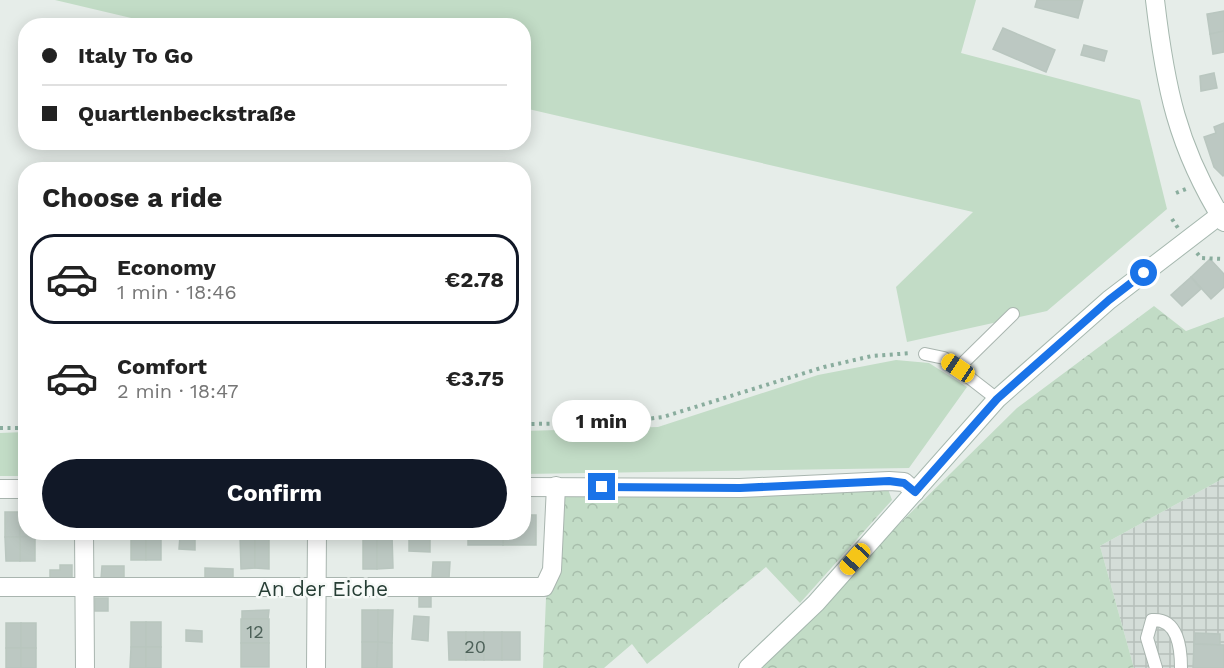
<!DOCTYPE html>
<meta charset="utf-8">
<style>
body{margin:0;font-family:"Work Sans",sans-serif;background:#f6f6f6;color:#222;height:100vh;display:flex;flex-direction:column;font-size:22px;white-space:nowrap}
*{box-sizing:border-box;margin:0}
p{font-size:20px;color:#767676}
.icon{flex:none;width:33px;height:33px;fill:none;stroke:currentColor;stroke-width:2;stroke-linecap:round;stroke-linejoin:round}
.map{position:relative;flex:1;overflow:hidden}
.panel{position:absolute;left:18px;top:162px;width:513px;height:378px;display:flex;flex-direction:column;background:#fff;border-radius:24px;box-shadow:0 3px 15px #0003}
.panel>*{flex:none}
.top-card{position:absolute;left:18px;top:18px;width:513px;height:132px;border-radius:24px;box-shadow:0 3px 15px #0003;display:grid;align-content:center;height:132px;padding:0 24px;background:#fff}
.end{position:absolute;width:27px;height:27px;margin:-14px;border:8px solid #1a73e8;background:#fff;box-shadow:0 0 0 3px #fff}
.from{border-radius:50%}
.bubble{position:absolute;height:42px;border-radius:21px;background:#fff;box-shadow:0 3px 15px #0003;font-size:20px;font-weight:700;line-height:42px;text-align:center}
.car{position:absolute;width:18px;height:36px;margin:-18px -9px;border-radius:8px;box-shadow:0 0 4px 2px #0007;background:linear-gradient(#f5c518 24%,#345 0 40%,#f5c518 0 76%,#345 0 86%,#f5c518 0)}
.top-card b{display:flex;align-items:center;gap:21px;height:57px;font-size:22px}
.top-card b+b{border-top:2px solid #e0e0e0}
.top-card i{width:15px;height:15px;background:#222}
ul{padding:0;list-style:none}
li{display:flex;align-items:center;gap:18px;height:90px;margin:0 12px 9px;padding:0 12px;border:3px solid transparent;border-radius:24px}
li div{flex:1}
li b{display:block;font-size:22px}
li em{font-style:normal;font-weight:700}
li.on{border-color:#111827}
li>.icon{width:54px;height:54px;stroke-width:1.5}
h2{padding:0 24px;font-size:27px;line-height:72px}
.action{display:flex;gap:12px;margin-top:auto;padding:12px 24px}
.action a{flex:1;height:69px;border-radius:36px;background:#111827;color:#fff;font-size:24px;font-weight:700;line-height:69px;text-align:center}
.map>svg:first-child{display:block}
.industrial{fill:url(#industrial-grid)}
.green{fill:#c2dcc6}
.forest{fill:url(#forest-crowns)}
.building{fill:#bcc8c2;stroke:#b9c6bf;stroke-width:1.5}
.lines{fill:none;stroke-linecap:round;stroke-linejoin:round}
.lane-casing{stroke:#a9b5af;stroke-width:14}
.street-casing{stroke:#a9b5af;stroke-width:20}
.secondary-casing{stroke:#a6b8af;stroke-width:20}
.path{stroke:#8aad9e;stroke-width:4;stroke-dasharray:3 4.5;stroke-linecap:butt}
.lane{stroke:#fff;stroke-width:12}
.street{stroke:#fff;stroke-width:18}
.secondary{stroke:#fff;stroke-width:18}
.route{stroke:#1a73e8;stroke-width:8}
.labels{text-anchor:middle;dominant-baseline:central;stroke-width:5;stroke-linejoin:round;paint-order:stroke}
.number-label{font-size:18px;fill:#4c6058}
.street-label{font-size:21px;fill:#273e35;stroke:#f7faf8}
</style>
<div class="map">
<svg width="1224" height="668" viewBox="0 0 1224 668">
<defs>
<pattern id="industrial-grid" width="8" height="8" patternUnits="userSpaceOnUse" patternTransform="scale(1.5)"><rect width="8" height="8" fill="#d4ddd8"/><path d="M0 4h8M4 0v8" fill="none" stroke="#b6bfba"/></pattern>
<pattern id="forest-crowns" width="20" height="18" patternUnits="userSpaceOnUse" patternTransform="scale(1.5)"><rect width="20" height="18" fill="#c2dcc6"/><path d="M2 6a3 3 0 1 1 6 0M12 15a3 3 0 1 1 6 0" fill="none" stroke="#a7beab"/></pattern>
</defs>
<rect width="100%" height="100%" fill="#e6ede9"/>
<polygon class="industrial" points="1224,478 1224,668 1134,668 1100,546"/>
<g class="green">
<polygon points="55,0 976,0 961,53 1140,100 1167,209 1047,311 907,342 896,287 973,212 524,108 524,26 165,26"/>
<polygon points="896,360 929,363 967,387 909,468 524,474 524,431 658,427 818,375"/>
<polygon points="25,432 25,476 0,476 0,433"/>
</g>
<g class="forest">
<polygon points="1154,306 1186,331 1224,317 1224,478 1100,546 1134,668 753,668 1017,408"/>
<polygon points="888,489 892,500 800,603 766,567 647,664 632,644 604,668 543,668 546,598 559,571 563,492"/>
</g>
<g class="building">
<polygon points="1037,0 1083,0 1078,18 1035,7"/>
<polygon points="1224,11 1224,31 1210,34 1207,14"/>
<polygon points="1003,28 1055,50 1046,72 993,49"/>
<polygon points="1224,31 1224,52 1213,54 1210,34"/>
<polygon points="1084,45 1107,51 1104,61 1081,55"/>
<polygon points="1214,73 1217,88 1201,91 1200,76"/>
<polygon points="1224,123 1224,175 1223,176 1214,167 1204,137 1216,133 1214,127"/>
<polygon points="1210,259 1224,274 1224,287 1211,299 1191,277"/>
<polygon points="1191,277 1201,289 1182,306 1171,295"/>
<rect x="5" y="512" width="15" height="25"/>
<polygon points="20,512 26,512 26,532 35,532 35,536 20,537"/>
<polygon points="524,515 536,515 536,545 503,545 503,532 524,532"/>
<rect x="468" y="532" width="35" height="13"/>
<polygon points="131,535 146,536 146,560 131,560"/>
<polygon points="240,535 255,535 255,568 241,569"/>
<polygon points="255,535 269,535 269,569 255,568"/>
<rect x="363" y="535" width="14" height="34"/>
<polygon points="377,535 392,535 393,568 377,569"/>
<polygon points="35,536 35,561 20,561 20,537"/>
<rect x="146" y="536" width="15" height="24"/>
<polygon points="180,536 195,536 195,550 179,549"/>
<polygon points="5,537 20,537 20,561 6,561"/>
<polygon points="409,537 430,537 430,552 409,551"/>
<polygon points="433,562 450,562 449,578 432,577"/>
<polygon points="60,565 72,565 72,583 50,583 50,570 60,570"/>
<polygon points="102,566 124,566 124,580 101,579"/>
<polygon points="205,568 233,569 233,583 205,582"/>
<rect x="419" y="596" width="12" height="11"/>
<rect x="95" y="598" width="13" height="13"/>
<polygon points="269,610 268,619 242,619 242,611"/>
<rect x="362" y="610" width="16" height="32"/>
<polygon points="378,610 393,610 392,643 378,642"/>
<polygon points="414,616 429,617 428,641 412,639"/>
<rect x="241" y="619" width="28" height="24"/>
<rect x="131" y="622" width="15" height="25"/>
<rect x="146" y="622" width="15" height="25"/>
<rect x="6" y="623" width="15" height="25"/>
<rect x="21" y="623" width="15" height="25"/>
<polygon points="186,630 202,631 202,642 186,641"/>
<polygon points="448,632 466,632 466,660 449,660"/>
<rect x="466" y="632" width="18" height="28"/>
<rect x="484" y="632" width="18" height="28"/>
<rect x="502" y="632" width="18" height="28"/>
<polygon points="1195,633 1220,634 1220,645 1194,644"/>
<polygon points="362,642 378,642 377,668 362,668"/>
<polygon points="378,642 392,643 392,668 377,668"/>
<rect x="241" y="643" width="28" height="24"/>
<polygon points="1194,644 1224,645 1224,668 1193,668"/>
<polygon points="131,647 146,647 146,668 130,668"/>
<rect x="146" y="647" width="15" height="21"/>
<rect x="6" y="648" width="15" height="20"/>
<rect x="21" y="648" width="15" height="20"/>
</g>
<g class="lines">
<defs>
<g id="lane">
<polyline points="925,354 944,358 997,399"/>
<polyline points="958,368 1013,314"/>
<path d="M1156 668 1147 638 1152 620C1178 618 1181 648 1181 668"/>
</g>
<g id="street">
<polyline points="524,487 740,488 889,481 904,482 915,492"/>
<polyline points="0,489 26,489"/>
<polyline points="84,532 85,668"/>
<polyline points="0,587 544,587 552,570 556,486"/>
<polyline points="316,668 317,532"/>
</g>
<g id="secondary">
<path d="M1155 0C1165 86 1177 147 1224 222"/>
<polyline points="748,668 816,603 997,399 1109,300 1224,212"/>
</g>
</defs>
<use href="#lane" class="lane-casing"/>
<use href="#street" class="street-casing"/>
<use href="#secondary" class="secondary-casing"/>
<g class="path">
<polyline points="1176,193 1186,189"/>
<polyline points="1172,219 1178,228"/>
<polyline points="1197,253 1201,258 1224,259"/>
<polyline points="524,424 615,423 663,417 824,367 872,356 912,353"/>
<polyline points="0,428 26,428"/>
</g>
<use href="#lane" class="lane"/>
<use href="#street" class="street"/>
<use href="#secondary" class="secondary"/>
</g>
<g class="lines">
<polyline class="route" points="602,487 740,488 889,481 904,483 915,492 997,399 1109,300 1144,273"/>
</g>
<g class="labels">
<g class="number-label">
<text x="255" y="631">12</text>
<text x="475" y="646">20</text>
</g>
<g class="street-label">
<text x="323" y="588">An der Eiche</text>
</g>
</g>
</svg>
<i class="end from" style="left:1144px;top:273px"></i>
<i class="end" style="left:602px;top:487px"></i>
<div class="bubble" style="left:552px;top:400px;width:99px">1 min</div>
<i class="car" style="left:958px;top:368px;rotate:304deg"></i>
<i class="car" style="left:855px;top:559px;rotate:222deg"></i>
<div class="top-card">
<b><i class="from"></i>Italy To Go</b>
<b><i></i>Quartlenbeckstraße</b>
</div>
<section class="panel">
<h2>Choose a ride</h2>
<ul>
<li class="on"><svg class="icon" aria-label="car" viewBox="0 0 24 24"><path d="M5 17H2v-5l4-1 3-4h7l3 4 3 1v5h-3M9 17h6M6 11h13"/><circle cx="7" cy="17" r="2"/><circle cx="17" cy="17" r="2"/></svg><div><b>Economy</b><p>1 min · 18:46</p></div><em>€2.78</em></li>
<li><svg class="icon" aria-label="car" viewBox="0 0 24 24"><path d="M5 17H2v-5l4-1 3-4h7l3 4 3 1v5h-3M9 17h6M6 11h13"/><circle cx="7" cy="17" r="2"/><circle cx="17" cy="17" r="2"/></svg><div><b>Comfort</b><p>2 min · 18:47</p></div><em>€3.75</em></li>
</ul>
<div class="action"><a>Confirm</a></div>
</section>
</div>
